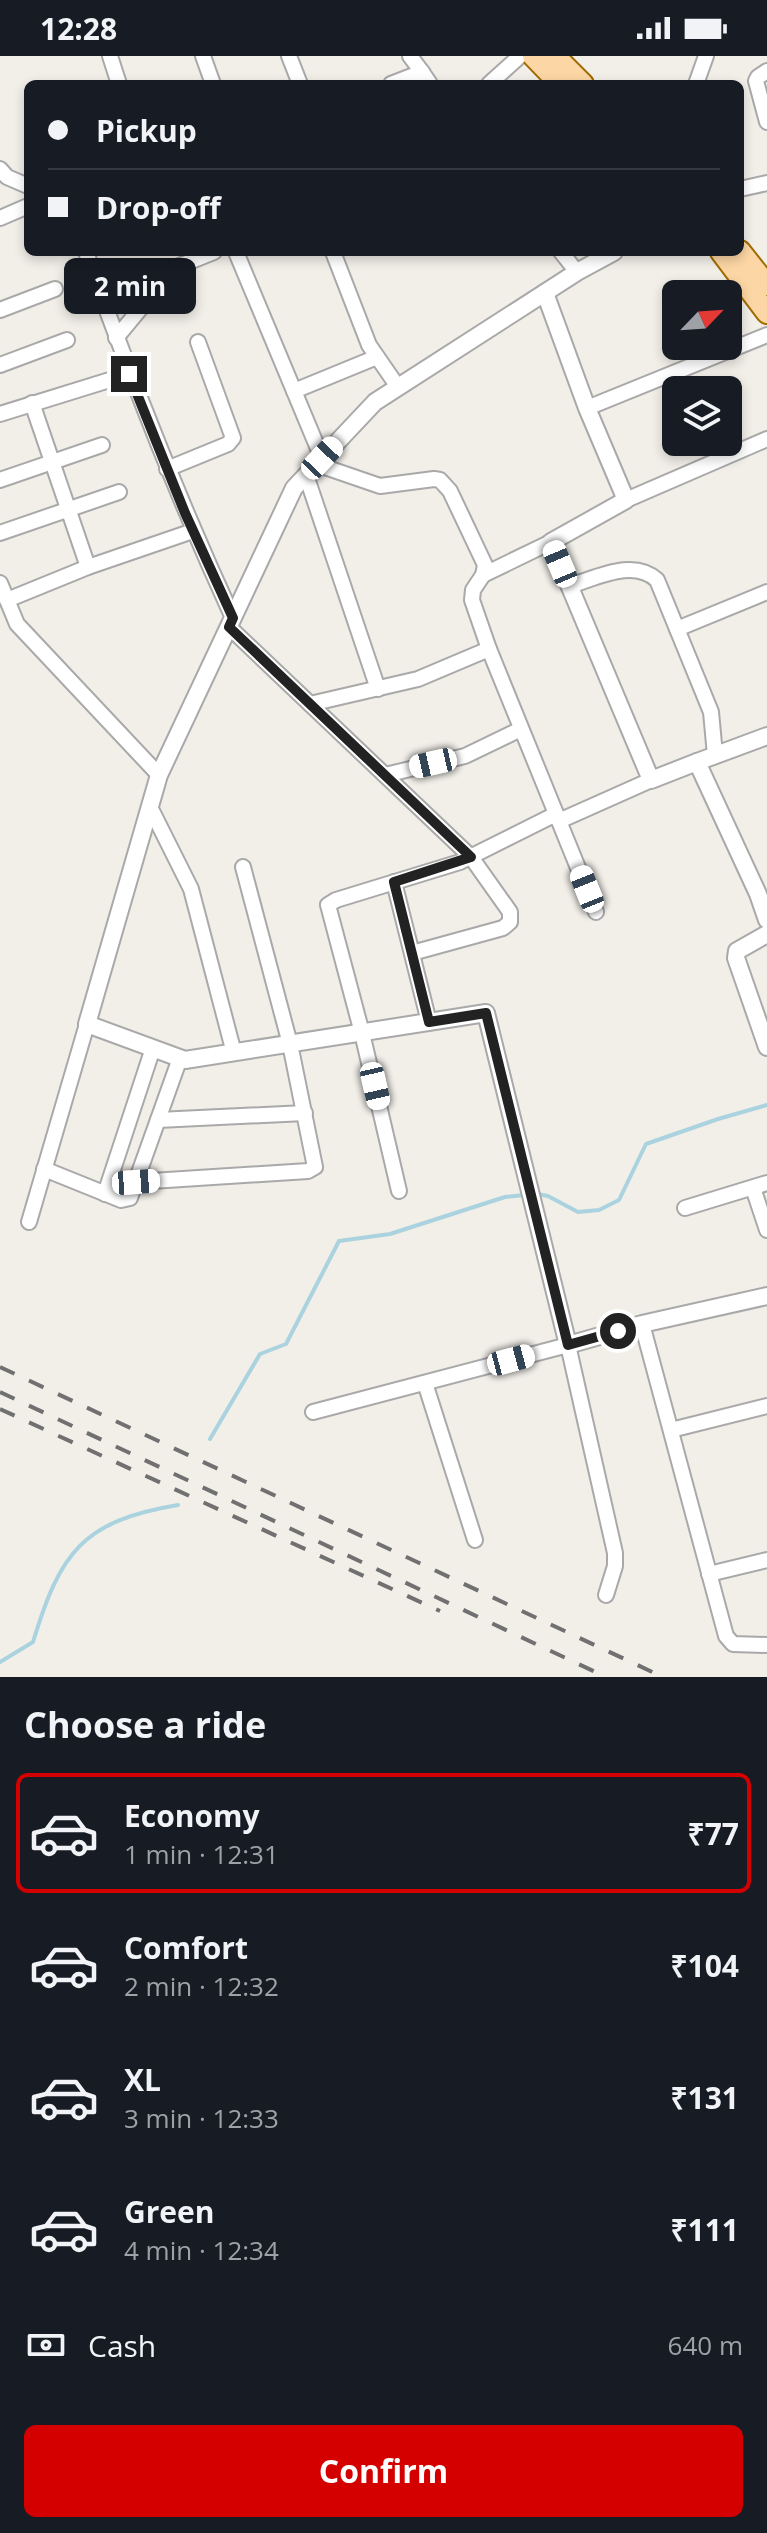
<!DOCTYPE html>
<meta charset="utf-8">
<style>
body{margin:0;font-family:"Open Sans",sans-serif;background:#20242c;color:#f1f3f6;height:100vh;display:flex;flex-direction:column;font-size:30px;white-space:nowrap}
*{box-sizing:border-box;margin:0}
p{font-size:26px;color:#9ea1a6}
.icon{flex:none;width:44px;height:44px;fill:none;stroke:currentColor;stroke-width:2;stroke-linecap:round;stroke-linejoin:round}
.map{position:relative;height:1621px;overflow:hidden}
.side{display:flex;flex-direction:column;background:#171b24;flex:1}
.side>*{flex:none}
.top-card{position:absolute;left:24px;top:24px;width:720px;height:176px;border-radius:12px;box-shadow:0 4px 12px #0003;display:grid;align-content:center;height:176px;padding:0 24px;background:#171b24}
.needle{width:52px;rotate:65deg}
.tools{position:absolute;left:662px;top:224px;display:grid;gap:16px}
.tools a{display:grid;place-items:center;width:80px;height:80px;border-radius:12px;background:#171b24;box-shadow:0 4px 12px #0003;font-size:40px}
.end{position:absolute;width:36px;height:36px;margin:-18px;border:10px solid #222;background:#fff;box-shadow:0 0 0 4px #fff}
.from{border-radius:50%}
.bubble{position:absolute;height:56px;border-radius:12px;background:#171b24;box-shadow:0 4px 12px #0003;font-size:26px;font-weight:700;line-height:56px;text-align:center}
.car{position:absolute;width:24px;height:48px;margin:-24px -12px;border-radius:10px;box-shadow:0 0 6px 2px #0007;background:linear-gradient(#fff 24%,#345 0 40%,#fff 0 76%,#345 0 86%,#fff 0)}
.top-card b{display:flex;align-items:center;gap:28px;height:76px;font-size:30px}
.top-card b+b{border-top:2px solid #363941}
.top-card i{width:20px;height:20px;background:#f1f3f6}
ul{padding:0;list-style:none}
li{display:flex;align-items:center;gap:24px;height:120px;margin:0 16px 12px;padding:0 8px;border:4px solid transparent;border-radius:12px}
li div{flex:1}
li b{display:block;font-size:30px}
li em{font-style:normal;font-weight:700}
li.active{border-color:#d40000}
li>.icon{width:72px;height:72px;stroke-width:1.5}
h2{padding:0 24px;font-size:36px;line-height:96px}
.pay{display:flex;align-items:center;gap:20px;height:88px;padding:0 24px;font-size:30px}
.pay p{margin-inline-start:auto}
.button{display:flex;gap:16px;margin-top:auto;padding:16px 24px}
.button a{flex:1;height:92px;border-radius:12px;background:#d40000;color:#fff;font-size:32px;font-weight:700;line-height:92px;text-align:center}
.status{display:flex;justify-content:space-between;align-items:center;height:56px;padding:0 40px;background:#171b24;direction:ltr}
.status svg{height:22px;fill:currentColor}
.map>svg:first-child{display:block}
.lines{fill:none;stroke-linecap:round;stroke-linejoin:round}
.stream{stroke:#aad3df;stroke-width:4}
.minor-casing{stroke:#a9a9a9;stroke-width:18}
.tertiary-casing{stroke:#a9a9a9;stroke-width:20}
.primary-casing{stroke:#a06b00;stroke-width:24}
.minor{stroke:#fff;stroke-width:14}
.tertiary{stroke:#fff;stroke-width:16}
.primary{stroke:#fcd6a4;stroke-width:20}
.rail{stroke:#707070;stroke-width:4;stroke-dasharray:16 16;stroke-linecap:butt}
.route{stroke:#222;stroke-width:10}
</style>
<div class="status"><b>12:28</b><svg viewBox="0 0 49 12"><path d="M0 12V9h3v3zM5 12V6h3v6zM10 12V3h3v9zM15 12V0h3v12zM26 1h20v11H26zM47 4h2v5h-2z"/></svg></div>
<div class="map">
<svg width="767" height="1621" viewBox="0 0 767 1621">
<rect width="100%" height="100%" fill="#f2efe9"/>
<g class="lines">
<g class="stream">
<polyline points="537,1138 548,1140 578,1156 599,1154 619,1144 646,1088 718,1063 767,1049"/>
<polyline points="210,1383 260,1298 286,1288 339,1185 390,1178 505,1141 524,1139"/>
<path d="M0 1606 33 1586C60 1497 82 1465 178 1449"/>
</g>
<defs>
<g id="minor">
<polyline points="110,0 119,28"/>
<polyline points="203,0 213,28"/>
<polyline points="289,0 300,28"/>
<polyline points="410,0 422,16"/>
<polyline points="767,15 758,21 756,25 767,66"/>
<polyline points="391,28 422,16 430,28"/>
<polyline points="489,28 520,0"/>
<polyline points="696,28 706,0"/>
<polyline points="0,113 7,121 28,130"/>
<polyline points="740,133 767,127"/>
<polyline points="0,162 28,150"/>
<path d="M86 196C130 321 178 442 233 562"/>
<polyline points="236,196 322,402"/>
<polyline points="333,196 369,289 398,331"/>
<polyline points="561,196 577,216"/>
<polyline points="0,254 55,233"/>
<polyline points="116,282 174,212 214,196"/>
<polyline points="0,309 67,284"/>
<polyline points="294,335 377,301"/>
<polyline points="32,347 88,511"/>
<polyline points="587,352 767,279"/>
<polyline points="0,358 129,318"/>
<polyline points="316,408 380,430 434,423 440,424 450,435 485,509 483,519 473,534 472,544 489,593 596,856"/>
<polyline points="167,413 228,388 233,382 198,286"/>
<polyline points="306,419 378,633"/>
<polyline points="0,424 102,389"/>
<polyline points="626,444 767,383"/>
<polyline points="0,477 119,436"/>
<polyline points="483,519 551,486"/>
<polyline points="0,527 17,568 159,719"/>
<path d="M569 530C597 522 633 502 657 524L711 656 715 699"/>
<polyline points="7,544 88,511 193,475"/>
<polyline points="229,571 471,801 510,856 510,866 503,872 412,897"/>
<polyline points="677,573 767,536"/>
<polyline points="310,648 418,623 489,593"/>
<polyline points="385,719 465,700 521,673"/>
<polyline points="150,751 191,833 234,997"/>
<polyline points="559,765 651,724"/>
<polyline points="394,826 429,966"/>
<polyline points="158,1064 305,1057"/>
<polyline points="44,1113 121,1144 130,1142 180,1002"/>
<polyline points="136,1126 308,1115 315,1111 290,988 243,811"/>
<polyline points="753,1132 767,1174"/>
<polyline points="399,1135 362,977 328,849 336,844 460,806 556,758"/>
<polyline points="105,1138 153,992"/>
<polyline points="685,1152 767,1127"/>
<polyline points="29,1166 87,968"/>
<polyline points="642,1268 726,1580 733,1588 767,1589"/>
<polyline points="425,1327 475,1484"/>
<polyline points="313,1356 568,1289 615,1497 615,1510 606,1539"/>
<polyline points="671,1374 767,1350"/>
<polyline points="709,1518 767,1504"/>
</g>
<g id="tertiary">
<polyline points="614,196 577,216 375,346 294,432 159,719 87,968 185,1004 486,957 568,1289 642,1268 767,1240"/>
<polyline points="545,237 587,352 626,444 551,486 651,724 697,706 758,838 767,864"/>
<polyline points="697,706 767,680"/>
<polyline points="767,878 737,895 736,902 767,991"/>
</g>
<g id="primary">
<polyline points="533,0 560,28"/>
<polyline points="555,0 583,28"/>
<polyline points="740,195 767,229"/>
<polyline points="721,196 767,257"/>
</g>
</defs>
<use href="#minor" class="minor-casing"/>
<use href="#tertiary" class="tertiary-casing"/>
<use href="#primary" class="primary-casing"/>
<use href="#minor" class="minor"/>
<use href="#tertiary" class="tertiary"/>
<use href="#primary" class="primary"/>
<g class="rail">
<polyline points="0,1311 663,1621"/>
<polyline points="0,1336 606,1621"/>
<polyline points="0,1353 440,1555"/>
</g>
</g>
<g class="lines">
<polyline class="route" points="129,318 185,457 233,562 229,571 471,801 394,826 429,966 486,957 568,1289 618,1275"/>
</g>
</svg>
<div class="tools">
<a><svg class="needle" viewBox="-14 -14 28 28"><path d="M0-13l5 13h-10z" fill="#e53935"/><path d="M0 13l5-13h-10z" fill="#9ea1a6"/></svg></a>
<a><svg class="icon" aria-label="layers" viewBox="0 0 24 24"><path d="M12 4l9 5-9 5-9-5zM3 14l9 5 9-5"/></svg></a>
</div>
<i class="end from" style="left:618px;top:1275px"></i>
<i class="end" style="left:129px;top:318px"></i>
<div class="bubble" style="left:64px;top:202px;width:132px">2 min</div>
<i class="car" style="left:322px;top:402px;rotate:43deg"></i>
<i class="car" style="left:560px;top:508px;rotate:337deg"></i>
<i class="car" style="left:433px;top:707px;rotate:257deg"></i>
<i class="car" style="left:587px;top:833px;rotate:338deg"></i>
<i class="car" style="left:375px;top:1030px;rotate:167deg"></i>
<i class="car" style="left:136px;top:1126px;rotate:86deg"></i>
<i class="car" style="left:511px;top:1304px;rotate:75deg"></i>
<div class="top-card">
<b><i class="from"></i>Pickup</b>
<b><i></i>Drop-off</b>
</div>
</div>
<section class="side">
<h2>Choose a ride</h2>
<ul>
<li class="active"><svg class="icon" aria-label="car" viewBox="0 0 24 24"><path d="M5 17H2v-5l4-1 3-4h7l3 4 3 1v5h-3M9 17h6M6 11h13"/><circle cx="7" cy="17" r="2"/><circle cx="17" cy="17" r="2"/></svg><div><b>Economy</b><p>1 min · 12:31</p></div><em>₹77</em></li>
<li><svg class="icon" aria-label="car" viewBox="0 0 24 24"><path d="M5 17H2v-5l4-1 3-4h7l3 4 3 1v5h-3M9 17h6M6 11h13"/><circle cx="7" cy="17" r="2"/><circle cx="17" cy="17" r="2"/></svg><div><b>Comfort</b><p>2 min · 12:32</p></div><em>₹104</em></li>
<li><svg class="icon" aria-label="car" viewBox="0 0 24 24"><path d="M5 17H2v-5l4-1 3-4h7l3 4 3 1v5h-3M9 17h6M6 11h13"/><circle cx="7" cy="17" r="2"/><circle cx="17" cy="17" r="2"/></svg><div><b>XL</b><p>3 min · 12:33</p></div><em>₹131</em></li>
<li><svg class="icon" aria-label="car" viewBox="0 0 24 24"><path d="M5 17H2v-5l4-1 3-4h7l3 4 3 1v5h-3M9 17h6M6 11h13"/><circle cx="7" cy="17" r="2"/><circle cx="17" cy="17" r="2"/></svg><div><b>Green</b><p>4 min · 12:34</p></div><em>₹111</em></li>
</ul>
<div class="pay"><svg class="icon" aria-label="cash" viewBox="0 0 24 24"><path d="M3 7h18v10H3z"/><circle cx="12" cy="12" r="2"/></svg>Cash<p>640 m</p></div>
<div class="button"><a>Confirm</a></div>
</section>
